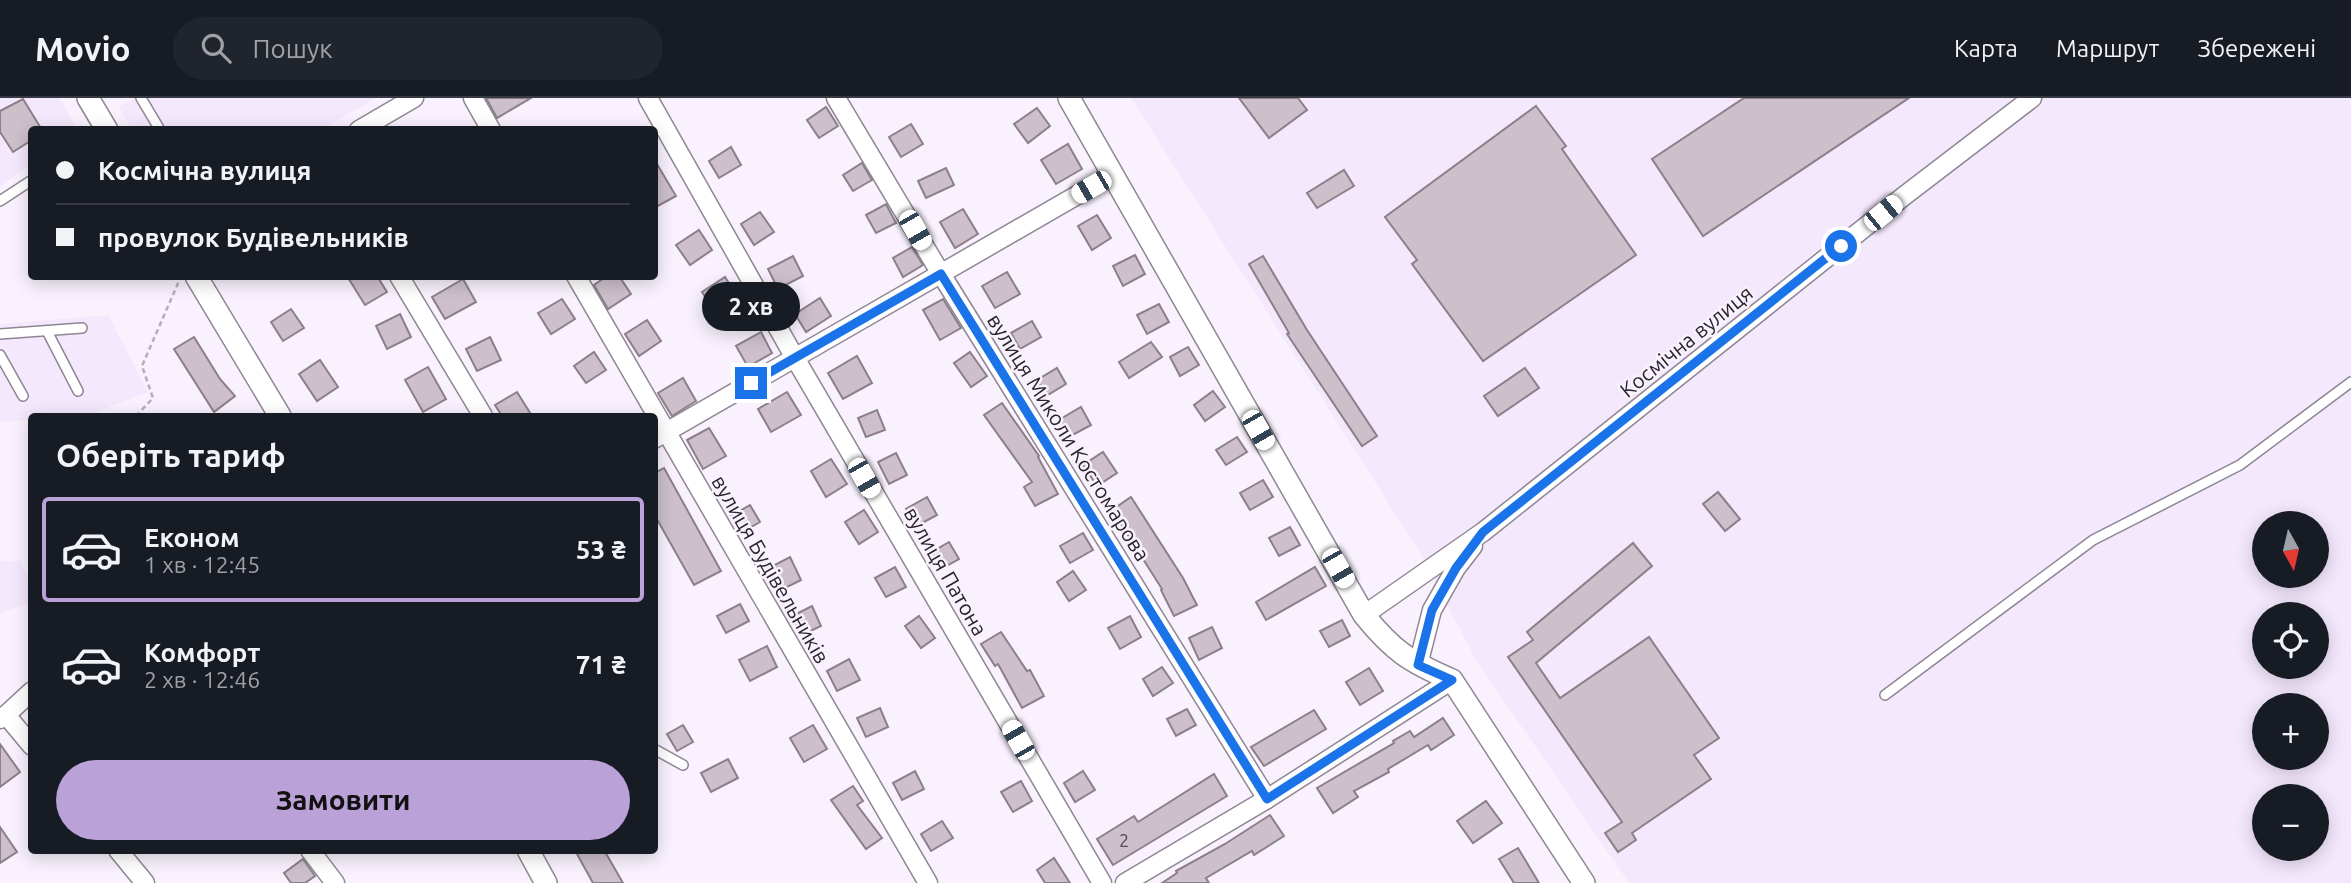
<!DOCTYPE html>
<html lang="uk">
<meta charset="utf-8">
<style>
body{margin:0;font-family:Ubuntu,sans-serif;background:#20242c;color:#f1f3f6;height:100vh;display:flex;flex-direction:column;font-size:26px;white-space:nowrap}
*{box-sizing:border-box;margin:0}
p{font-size:23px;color:#9ea1a6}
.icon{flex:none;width:38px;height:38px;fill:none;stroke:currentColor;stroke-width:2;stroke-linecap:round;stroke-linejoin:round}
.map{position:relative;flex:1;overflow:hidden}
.panel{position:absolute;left:28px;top:315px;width:630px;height:441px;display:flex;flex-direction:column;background:#171b24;border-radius:7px;box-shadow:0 4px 18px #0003}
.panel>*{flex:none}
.guide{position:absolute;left:28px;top:28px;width:630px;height:154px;border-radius:7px;box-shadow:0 4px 18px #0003;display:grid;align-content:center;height:154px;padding:0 28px;background:#171b24}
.needle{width:46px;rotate:172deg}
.fabs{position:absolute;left:2252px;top:413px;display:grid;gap:14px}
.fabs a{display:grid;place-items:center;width:77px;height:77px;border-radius:50%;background:#171b24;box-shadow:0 4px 18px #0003;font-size:35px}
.end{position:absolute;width:32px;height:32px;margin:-16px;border:9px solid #1a73e8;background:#fff;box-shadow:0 0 0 4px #fff}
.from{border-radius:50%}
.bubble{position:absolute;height:49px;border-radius:24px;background:#171b24;box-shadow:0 4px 18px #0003;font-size:23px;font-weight:600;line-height:49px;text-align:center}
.car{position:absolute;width:21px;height:42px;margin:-21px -10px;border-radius:9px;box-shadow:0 0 5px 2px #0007;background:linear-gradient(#fff 24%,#345 0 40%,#fff 0 76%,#345 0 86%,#fff 0)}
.guide b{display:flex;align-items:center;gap:24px;height:66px;font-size:26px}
.guide b+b{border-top:2px solid #363941}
.guide i{width:18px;height:18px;background:#f1f3f6}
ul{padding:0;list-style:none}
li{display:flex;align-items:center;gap:21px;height:105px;margin:0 14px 10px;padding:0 14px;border:4px solid transparent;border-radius:7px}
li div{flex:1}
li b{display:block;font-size:26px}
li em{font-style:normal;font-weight:600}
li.active{border-color:#baa1d7}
li>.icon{width:63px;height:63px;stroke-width:1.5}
h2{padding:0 28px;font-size:32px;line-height:84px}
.primary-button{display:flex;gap:14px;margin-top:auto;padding:14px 28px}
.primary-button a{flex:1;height:80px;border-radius:42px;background:#baa1d7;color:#111;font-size:28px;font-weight:600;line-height:80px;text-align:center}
header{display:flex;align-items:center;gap:42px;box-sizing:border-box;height:98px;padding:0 35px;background:#171b24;border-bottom:2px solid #363941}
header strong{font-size:33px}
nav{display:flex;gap:38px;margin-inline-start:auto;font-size:24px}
.search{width:490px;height:63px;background:#20242c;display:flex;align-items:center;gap:18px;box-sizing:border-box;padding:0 24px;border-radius:38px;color:#9ea1a6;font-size:26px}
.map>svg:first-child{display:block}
.built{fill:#f4e8fd;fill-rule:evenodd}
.building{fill:#cdc0cb;stroke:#8c7f8a;stroke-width:2}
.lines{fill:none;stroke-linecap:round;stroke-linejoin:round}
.service-casing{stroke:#8e8693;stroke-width:12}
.minor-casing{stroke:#8e8693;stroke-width:21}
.tertiary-casing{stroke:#8e8693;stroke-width:24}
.path{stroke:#b3aeb7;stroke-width:2.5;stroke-dasharray:5 3.5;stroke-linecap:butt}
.service{stroke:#fff;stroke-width:9}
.minor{stroke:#fff;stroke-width:18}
.tertiary{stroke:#fff;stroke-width:21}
.route{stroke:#1a73e8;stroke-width:9}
.labels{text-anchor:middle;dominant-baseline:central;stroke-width:5;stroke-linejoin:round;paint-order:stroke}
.number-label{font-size:18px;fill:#514c52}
.street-label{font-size:21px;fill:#28252a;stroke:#f9f2fe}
</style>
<header>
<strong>Movio</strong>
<div class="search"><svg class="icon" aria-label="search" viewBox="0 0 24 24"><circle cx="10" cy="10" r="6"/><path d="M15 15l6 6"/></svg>Пошук</div>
<nav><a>Карта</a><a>Маршрут</a><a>Збережені</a></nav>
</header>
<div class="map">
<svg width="2351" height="785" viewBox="0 0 2351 785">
<rect width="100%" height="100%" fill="#f9f2fe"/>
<g class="built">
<polygon points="0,0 59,0 77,30 32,32 31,65 0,89"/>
<polygon points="135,0 376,0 320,32 132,31 118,9"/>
<path d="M1131 0H2351V785H1629L1476 562 1420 455ZM2264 425H2317V478H2264ZM2264 516H2317V569H2264ZM2264 607H2317V660H2264ZM2264 698H2317V751H2264Z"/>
<polygon points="108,217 148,294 85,318 32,318 31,322 0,324 0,226"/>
<polygon points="0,463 21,463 32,492 31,504 0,515"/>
</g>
<g class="building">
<polygon points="486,0 531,0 497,20"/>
<polygon points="1239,0 1298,0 1307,12 1269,40"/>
<polygon points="1744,0 1909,0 1703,138 1652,61"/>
<polygon points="23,1 42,32 32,32 32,42 13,54 0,34 0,13"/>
<polygon points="1536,8 1566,48 1562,51 1636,157 1483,263 1412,166 1417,162 1385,119"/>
<polygon points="826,9 838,28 819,40 807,22"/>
<polygon points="1037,10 1050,28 1028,45 1014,26"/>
<polygon points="911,26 923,46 901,59 889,39"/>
<polygon points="1068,46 1082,71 1056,86 1041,62"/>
<polygon points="731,49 741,67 719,80 709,63"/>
<polygon points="654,61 676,98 654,110"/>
<polygon points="862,65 872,82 853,93 843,77"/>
<polygon points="946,70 954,87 926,100 918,83"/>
<polygon points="1344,72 1354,88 1317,110 1307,95"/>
<polygon points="886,106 896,125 876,135 866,117"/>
<polygon points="963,111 978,136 955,150 940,124"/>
<polygon points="760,114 774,134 754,147 741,126"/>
<polygon points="1097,117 1111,140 1092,152 1078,128"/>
<polygon points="699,132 712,152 690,167 676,147"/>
<polygon points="912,149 923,167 903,179 893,160"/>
<polygon points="1135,157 1145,176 1123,188 1113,168"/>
<polygon points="793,158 803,178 778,191 768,171"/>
<polygon points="1263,158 1307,232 1377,338 1362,348 1287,236 1289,235 1249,166"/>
<polygon points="1007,174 1020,196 995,210 982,188"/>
<polygon points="347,178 377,178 387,194 365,207"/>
<polygon points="607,178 619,178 631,196 608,211 594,187"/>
<polygon points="725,179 739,201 716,215 702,194"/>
<polygon points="463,181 476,204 445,221 432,199"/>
<polygon points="820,200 831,218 806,234 795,216"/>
<polygon points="562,201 575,221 551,236 538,215"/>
<polygon points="943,201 961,230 940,242 923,212"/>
<polygon points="1159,206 1169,224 1147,236 1137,217"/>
<polygon points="291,211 304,230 283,243 271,224"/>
<polygon points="400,216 411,239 387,251 376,228"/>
<polygon points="647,222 661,243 639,258 625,236"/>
<polygon points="1032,223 1041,239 1020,251 1011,235"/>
<polygon points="761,234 772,255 748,269 736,248"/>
<polygon points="194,239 220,281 235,298 214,314 174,251"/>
<polygon points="490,239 501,262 477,273 466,251"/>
<polygon points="1151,244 1162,259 1129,280 1119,264"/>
<polygon points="1188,249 1199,267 1180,278 1170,259"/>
<polygon points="594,254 606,272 586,285 574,268"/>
<polygon points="970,254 987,278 971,289 954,265"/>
<polygon points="857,258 872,285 843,301 828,275"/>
<polygon points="320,262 338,289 317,303 299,276"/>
<polygon points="428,269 446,301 423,314 405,282"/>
<polygon points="1057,270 1066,286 1046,298 1037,282"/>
<polygon points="1525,270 1539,290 1498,318 1484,298"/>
<polygon points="683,280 696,303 672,318 658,295"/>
<polygon points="1213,293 1225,309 1205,323 1194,307"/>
<polygon points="517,294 532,318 502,318 495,307"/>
<polygon points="787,294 801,317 771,334 758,311"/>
<polygon points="1002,305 1039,358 1038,359 1058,396 1035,408 1024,389 1032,384 984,317"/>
<polygon points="1081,309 1091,327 1067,340 1057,323"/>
<polygon points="877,312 885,332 866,339 858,320"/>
<polygon points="709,330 726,358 703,371 687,342"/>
<polygon points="1237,339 1247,354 1226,367 1216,352"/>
<polygon points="1103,354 1117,375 1097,388 1083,367"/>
<polygon points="896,355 907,377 889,386 878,364"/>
<polygon points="831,361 847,386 826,399 811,373"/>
<polygon points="664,370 721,473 694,487 654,416 654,375"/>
<polygon points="1263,382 1273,399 1250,412 1240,395"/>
<polygon points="1718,394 1740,421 1725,433 1703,406"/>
<polygon points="927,399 937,417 915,429 906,411"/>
<polygon points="1131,399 1183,480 1197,507 1174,518 1161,492 1162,491 1112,412"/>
<polygon points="750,407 760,424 741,435 731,418"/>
<polygon points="864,412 878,434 859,446 845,424"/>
<polygon points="1290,429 1300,447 1279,458 1269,440"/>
<polygon points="1083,435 1093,452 1070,465 1060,448"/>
<polygon points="949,444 959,461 941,471 932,454"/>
<polygon points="1633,445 1652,468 1536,565 1560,600 1649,539 1719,640 1694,657 1711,681 1632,735 1636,742 1618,754 1605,735 1622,724 1508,559 1533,542 1527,534"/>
<polygon points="790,459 801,482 779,493 767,471"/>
<polygon points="895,469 906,489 886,499 875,480"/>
<polygon points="1315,469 1326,488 1266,522 1256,504"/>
<polygon points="1073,473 1086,492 1069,503 1057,484"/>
<polygon points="740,506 749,523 726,535 717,518"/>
<polygon points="812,508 821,528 802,537 792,518"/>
<polygon points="919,518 935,540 921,550 905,528"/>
<polygon points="1130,518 1141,539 1120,551 1108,530"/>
<polygon points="1342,522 1350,538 1329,549 1320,533"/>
<polygon points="1212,529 1222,550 1199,562 1189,540"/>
<polygon points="1001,534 1027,573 1030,572 1044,598 1022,610 998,566 995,568 981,546"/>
<polygon points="767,548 777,569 750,583 739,562"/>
<polygon points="849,561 860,582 837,593 827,573"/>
<polygon points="1162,569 1173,585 1153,598 1143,581"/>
<polygon points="1369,570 1383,593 1360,607 1346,584"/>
<polygon points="880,610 888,629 866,639 857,620"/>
<polygon points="1187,611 1196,627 1176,638 1167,621"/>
<polygon points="1314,612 1326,631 1264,668 1251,649"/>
<polygon points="1443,620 1454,637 1431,652 1428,647 1388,671 1389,674 1354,693 1358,699 1333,715 1317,690 1394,645 1393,643 1410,633 1414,639"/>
<polygon points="683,627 693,644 677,653 667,636"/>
<polygon points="813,627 827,651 804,664 790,640"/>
<polygon points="0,646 20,674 0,689"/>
<polygon points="728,661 738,680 711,694 701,675"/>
<polygon points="915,673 924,691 902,702 893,685"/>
<polygon points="1083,673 1095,692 1075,704 1064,685"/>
<polygon points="1214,676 1227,698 1113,767 1097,741 1134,718 1138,724"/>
<polygon points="1021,683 1032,703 1013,714 1001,694"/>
<polygon points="853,688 863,703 857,707 882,740 866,751 831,702"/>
<polygon points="1486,703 1502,725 1473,745 1457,723"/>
<polygon points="1270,717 1284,738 1254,757 1252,753 1206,780 1209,785 1162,785 1177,775 1176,773 1225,746"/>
<polygon points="942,723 953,740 931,753 921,736"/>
<polygon points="0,729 17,754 0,765"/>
<polygon points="1518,750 1539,785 1514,785 1499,761"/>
<polygon points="584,752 604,752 623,785 593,785 577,756"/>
<polygon points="1054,760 1070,785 1045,785 1037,772"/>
<polygon points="303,761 315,778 305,785 291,785 284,775"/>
</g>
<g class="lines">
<defs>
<g id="service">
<polyline points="141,0 160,32"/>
<polyline points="0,103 32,82"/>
<polyline points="47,233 78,293"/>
<polyline points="0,236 82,230"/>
<polyline points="0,257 23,298"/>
<polyline points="1885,597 2093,442 2240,367 2351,284"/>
<polyline points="654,651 683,667"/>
</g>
<g id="minor">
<polyline points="473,0 491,32"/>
<polyline points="648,0 795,260 1102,785"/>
<polyline points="836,0 941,176 1267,701"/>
<polyline points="359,32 414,0"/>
<polyline points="399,178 483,318"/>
<polyline points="576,178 928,785"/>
<polyline points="654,341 1112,77"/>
<polyline points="1364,517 1483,434 1904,98 2032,0"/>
<polyline points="1418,567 1432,512 1456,470 1473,448"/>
<polyline points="6,617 32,593"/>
<polyline points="0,621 6,617 32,648"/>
<polyline points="118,752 145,785"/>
<polyline points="310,752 335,785"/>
<polyline points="1125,785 1267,701 1452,582"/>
</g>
<g id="tertiary">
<polyline points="88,0 107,32"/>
<path d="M1069 0 1364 517C1393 553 1410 564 1452 582L1584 785"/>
<polyline points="196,178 280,318"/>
<polyline points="528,752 546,785"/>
</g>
</defs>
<use href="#service" class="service-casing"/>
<use href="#minor" class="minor-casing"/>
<use href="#tertiary" class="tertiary-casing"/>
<polyline class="path" points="136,318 153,300 142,268 179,183"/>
<use href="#service" class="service"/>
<use href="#minor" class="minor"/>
<use href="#tertiary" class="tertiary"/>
</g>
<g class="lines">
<polyline class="route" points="751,285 941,176 1267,701 1452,582 1418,567 1432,512 1456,470 1483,434 1841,148"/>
</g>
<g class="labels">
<g class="number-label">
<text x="1124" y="742">2</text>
</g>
<g class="street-label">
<text transform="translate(1686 243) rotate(-39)">Космічна вулиця</text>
<text transform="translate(1069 339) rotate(58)">вулиця Миколи Костомарова</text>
<text transform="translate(771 471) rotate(60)">вулиця Будівельників</text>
<text transform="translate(946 473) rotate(60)">вулиця Патона</text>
</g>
</g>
</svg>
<div class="fabs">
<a><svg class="needle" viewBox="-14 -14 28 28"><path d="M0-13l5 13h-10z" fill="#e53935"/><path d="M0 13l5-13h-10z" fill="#9ea1a6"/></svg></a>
<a><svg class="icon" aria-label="locate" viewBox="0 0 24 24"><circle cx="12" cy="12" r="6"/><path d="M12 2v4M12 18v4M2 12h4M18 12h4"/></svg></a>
<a>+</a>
<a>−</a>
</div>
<i class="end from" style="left:1841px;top:148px"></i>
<i class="end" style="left:751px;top:285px"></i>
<div class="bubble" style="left:702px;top:184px;width:98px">2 хв</div>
<i class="car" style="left:1091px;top:89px;rotate:240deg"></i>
<i class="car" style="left:1883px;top:115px;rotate:51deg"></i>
<i class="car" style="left:915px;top:132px;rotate:150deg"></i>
<i class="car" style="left:1258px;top:332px;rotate:150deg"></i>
<i class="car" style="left:864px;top:380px;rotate:150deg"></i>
<i class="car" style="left:1338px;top:470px;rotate:150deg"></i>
<i class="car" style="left:1018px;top:642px;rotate:330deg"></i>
<div class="guide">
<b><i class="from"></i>Космічна вулиця</b>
<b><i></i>провулок Будівельників</b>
</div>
<section class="panel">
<h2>Оберіть тариф</h2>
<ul>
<li class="active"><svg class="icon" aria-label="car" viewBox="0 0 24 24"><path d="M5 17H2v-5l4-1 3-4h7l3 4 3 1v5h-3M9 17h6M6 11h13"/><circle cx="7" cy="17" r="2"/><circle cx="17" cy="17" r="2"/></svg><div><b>Економ</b><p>1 хв · 12:45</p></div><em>53 ₴</em></li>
<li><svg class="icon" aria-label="car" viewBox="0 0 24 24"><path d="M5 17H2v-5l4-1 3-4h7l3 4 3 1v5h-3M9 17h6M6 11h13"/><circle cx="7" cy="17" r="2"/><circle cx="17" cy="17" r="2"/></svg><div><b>Комфорт</b><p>2 хв · 12:46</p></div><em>71 ₴</em></li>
</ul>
<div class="primary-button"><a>Замовити</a></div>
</section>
</div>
